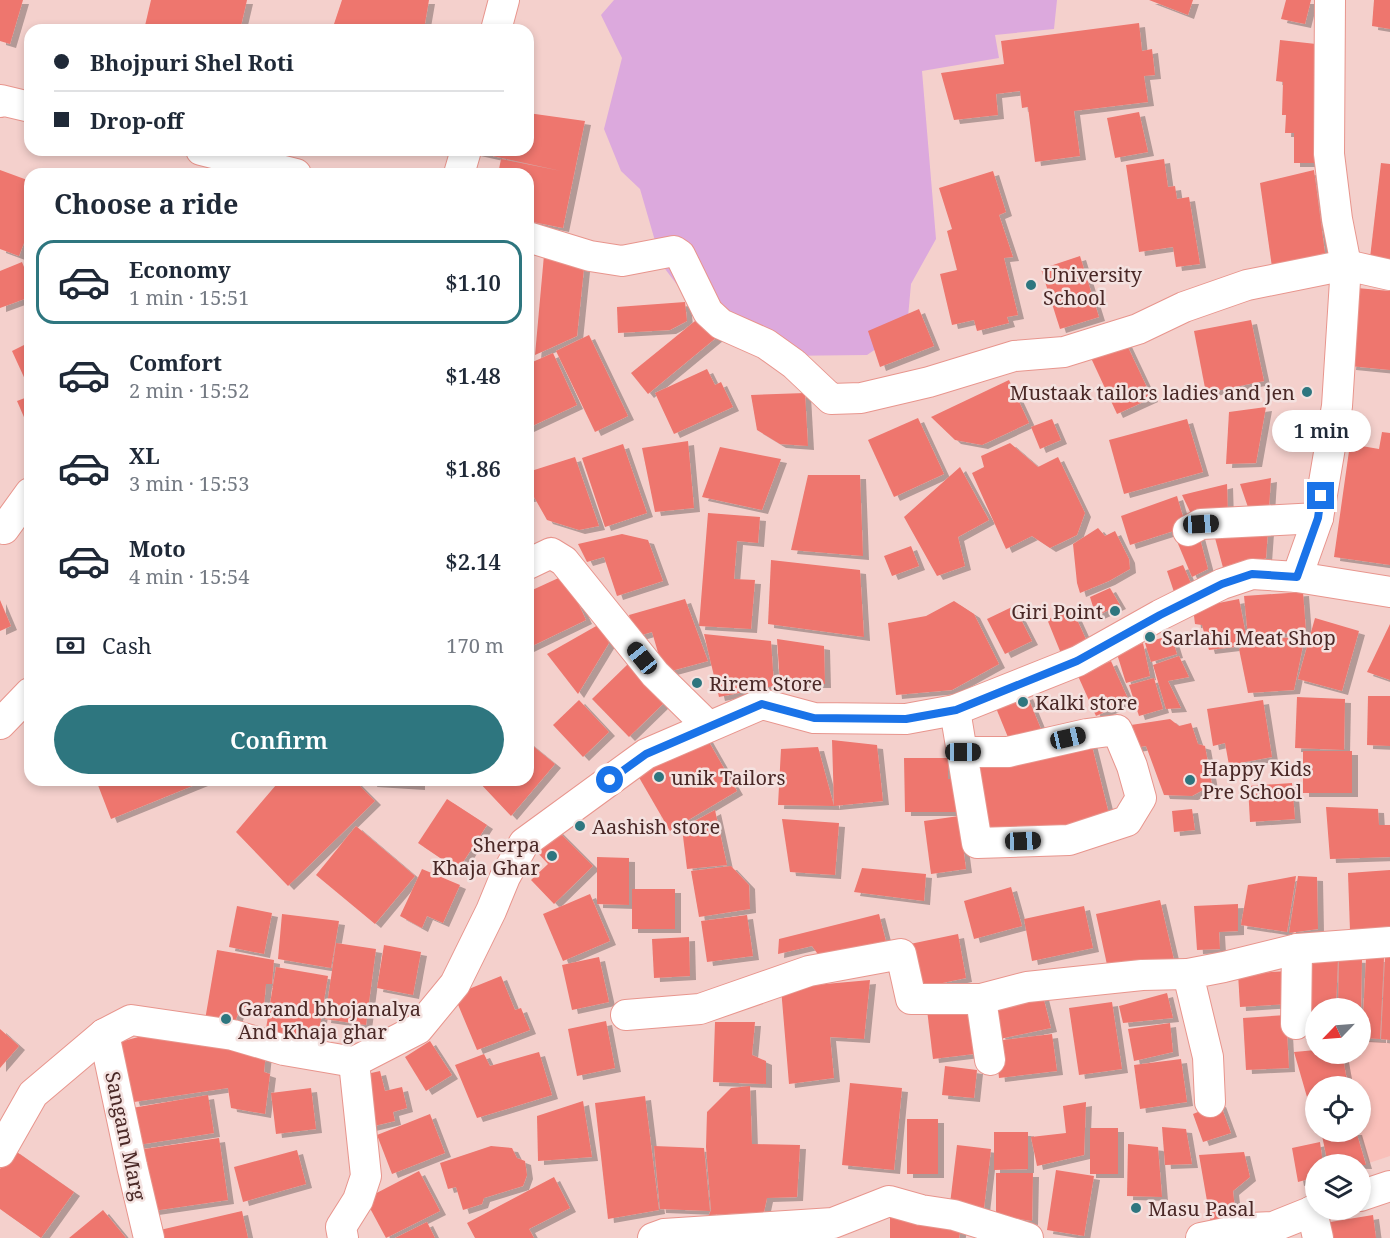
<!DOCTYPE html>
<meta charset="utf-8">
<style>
body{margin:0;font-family:"Noto Serif",serif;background:#f6f6f7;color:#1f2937;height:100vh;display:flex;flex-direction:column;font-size:22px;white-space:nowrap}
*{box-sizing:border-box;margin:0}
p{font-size:20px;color:#747a83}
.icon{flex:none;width:33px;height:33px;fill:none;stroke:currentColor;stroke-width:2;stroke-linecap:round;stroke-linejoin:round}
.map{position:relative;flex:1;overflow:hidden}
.panel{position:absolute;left:24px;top:168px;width:510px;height:618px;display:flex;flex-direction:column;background:#fff;border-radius:18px;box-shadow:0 3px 9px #0003}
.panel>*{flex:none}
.banner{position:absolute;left:24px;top:24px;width:510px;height:132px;border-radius:18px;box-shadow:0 3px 9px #0003;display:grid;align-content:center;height:132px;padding:0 30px;background:#fff}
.needle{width:39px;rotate:245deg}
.tools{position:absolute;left:1305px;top:998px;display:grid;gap:12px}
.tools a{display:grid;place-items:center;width:66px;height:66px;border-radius:50%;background:#fff;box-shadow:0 3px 9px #0003;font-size:30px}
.end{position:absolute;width:27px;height:27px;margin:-14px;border:8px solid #1a73e8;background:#fff;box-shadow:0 0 0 3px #fff}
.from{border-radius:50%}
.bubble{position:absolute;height:42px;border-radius:21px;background:#fff;box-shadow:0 3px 9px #0003;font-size:20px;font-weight:600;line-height:42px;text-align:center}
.car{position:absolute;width:18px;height:36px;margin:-18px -9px;border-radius:8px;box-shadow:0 0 4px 2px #0007;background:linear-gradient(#222 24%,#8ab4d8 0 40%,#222 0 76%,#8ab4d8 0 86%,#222 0)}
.banner b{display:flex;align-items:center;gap:21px;height:57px;font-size:22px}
.banner b+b{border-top:2px solid #e0e1e3}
.banner i{width:15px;height:15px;background:#1f2937}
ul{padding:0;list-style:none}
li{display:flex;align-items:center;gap:18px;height:84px;margin:0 12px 9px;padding:0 18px;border:3px solid transparent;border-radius:18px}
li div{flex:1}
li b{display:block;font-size:22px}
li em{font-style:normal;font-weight:600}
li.active{border-color:#2e767f}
li>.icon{width:54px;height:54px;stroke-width:1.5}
h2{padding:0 30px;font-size:27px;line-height:72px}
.pay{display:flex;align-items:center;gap:15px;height:66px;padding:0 30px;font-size:22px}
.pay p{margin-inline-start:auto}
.button{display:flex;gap:12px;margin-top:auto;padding:12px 30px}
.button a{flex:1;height:69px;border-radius:36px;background:#2e767f;color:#fff;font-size:24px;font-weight:600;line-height:69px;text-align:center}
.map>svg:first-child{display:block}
.built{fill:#f9bfb9}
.green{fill:#dca9dd}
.building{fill:#ee766e;filter:url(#shadow)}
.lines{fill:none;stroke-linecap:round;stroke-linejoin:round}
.street-casing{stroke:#e8958d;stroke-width:32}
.street{stroke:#fff;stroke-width:30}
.route{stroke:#1a73e8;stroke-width:8}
.poi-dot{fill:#2e767f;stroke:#f4e2e0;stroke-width:2}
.labels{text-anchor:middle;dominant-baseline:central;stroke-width:5;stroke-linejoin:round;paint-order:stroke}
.poi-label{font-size:20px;fill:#4a2826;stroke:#f4e2e0;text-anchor:start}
.street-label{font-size:20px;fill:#4a2826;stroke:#f4e2e0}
</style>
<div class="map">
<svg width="1390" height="1238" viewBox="0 0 1390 1238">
<defs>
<filter id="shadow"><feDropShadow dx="6" dy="4" stdDeviation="0" flood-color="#0004"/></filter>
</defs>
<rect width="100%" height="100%" fill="#f4d0cc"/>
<polygon class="built" points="1361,1040 1390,1043 1390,1156 1369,1163 1359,1131 1360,1131 1360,1086 1348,1086 1342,1053 1360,1053"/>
<polygon class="green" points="614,0 1057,0 1054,29 995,35 999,58 922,71 936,239 911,284 907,328 867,355 776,356 685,295 662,265 640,189 621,171 604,129 622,58 601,15"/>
<g class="building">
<polygon points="0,0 23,0 10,44 0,41"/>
<polygon points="151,0 247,0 240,30 144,30"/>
<polygon points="342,0 429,0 424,29 410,26 409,30 332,30"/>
<polygon points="1149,0 1193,0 1188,15"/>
<polygon points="1286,0 1311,0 1305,24 1281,19"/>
<polygon points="1374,0 1390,0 1390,29 1372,26"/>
<polygon points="1139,23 1142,51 1152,49 1155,75 1144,76 1148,102 1074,111 1080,156 1035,162 1028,107 1022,108 1020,91 996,94 998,115 954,120 941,73 1004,64 1001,41"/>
<polygon points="1280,40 1325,45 1318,163 1294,163 1294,133 1285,133 1286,115 1282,115 1283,82 1276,81"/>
<polygon points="1139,112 1148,152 1115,158 1107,118"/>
<polygon points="528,113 585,121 563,228 528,221 528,174 498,174 501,159 561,171 470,151 528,150"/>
<polygon points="1164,159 1168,187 1175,186 1177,199 1189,197 1200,264 1176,267 1173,247 1139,252 1126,165"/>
<polygon points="1381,163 1390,164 1390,261 1370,258"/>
<polygon points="0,170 30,181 30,227 19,256 0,249"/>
<polygon points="1314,170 1325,253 1272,267 1260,183"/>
<polygon points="993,171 1006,212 999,215 1013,257 1004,258 1018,315 1007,317 1009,323 977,331 974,320 952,325 940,274 957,270 947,231 952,229 939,188"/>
<polygon points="544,255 584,268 577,336 535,355"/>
<polygon points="1080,256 1099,317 1060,329 1041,269"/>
<polygon points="22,262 30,282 30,297 0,308 0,271"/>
<polygon points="1357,288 1390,291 1390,370 1350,366"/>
<polygon points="685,302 687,321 670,330 618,333 617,307"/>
<polygon points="919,309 934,346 880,367 868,331"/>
<polygon points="700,317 717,337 648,394 631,373"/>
<polygon points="1251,320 1264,381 1206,393 1194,331"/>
<polygon points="589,335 628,416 595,432 556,351"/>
<polygon points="1125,341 1152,398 1117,414 1091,358"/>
<polygon points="30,342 30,385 28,386 12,351"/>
<polygon points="553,353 577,405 528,428 528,364"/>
<polygon points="707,369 715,385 721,382 733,407 674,434 655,393"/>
<polygon points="1009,380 1029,423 982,445 955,440 931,417"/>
<polygon points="805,393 808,446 780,444 757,430 751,395"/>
<polygon points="30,396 30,431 17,401"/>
<polygon points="1266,407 1256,463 1226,464 1229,412"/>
<polygon points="918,418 944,474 894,497 868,440"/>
<polygon points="1052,419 1061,440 1040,449 1031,427"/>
<polygon points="1187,419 1203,472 1124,494 1109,440"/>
<polygon points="1382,432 1390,433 1390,565 1334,557 1350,444 1379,449"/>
<polygon points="688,441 694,508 655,512 642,448"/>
<polygon points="1010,443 1038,467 1058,457 1085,513 1077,535 1050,548 1032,536 1006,549 972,473 984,467 981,456"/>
<polygon points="623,444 647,513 605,527 582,458"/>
<polygon points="720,447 781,459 762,510 702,497"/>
<polygon points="575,457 599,526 579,530 547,520 534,497 528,498 528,472"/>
<polygon points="960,467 989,520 958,537 965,566 937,576 904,517"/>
<polygon points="808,475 860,475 863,556 791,550"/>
<polygon points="1271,478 1269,508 1250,513 1240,484"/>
<polygon points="1227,484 1228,515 1192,516 1182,495"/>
<polygon points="1177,496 1186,527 1130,545 1121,516"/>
<polygon points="708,513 760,517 758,543 737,541 734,579 755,580 751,629 699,626"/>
<polygon points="1098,528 1105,536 1115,531 1129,559 1130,569 1109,581 1080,593 1077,583 1073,544"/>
<polygon points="1268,530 1266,558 1225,575 1215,538"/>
<polygon points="622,534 648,540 663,581 617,596 604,557 587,562 578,544"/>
<polygon points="1199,535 1208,569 1192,577 1176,539"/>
<polygon points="911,546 919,566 892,576 884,556"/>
<polygon points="771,560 860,570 864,637 768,624"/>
<polygon points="1183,565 1193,588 1176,598 1167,571"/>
<polygon points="565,575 586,620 528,648 528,592"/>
<polygon points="1110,588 1120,605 1096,616 1090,597"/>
<polygon points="1303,592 1306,632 1248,636 1244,596"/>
<polygon points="685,599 708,661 664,673 652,632 635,637 629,615"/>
<polygon points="1239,599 1247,640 1234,647 1209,650 1202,625 1195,624 1193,608"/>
<polygon points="0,600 11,626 0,631"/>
<polygon points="954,601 974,614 999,664 952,690 896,695 888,623 926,616"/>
<polygon points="1014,606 1032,641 1005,654 987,619"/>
<polygon points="1073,611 1090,648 1062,656 1047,619"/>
<polygon points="1315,618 1359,631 1342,691 1298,679"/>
<polygon points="1390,624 1390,680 1367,672"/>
<polygon points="598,625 609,643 578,694 547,654"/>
<polygon points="704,634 771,641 774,686 719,697"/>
<polygon points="1171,635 1177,654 1151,662 1145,643"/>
<polygon points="1305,636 1294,690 1248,693 1239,649 1252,641"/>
<polygon points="777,639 824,646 825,684 780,684"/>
<polygon points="1143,643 1150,676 1126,683 1117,654"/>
<polygon points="1179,656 1189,677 1168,681 1181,708 1166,709 1153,665"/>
<polygon points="1111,661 1129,701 1096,716 1078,676"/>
<polygon points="629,663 666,701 629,737 592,699"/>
<polygon points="1154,678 1163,709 1139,716 1129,685"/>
<polygon points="1027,695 1043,734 1012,747 996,708"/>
<polygon points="1368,696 1390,696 1390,746 1367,745"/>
<polygon points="1297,697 1345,699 1344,750 1295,748"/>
<polygon points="579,700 609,732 583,757 553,725"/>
<polygon points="1263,700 1272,757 1229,765 1225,743 1213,746 1207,709"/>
<polygon points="1170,719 1179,726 1191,723 1198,744 1205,746 1212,785 1192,796 1164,795 1146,746 1128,749 1131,725"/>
<polygon points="705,735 737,791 670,831 637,774"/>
<polygon points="832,740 877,745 883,801 834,806 778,805 781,749 818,747 834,806"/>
<polygon points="528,742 555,764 511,816 477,780 528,780"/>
<polygon points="1091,742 1109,814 1045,831 985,832 978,760"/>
<rect x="1303" y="751" width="49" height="42"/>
<polygon points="904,758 948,758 948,779 959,779 960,812 905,812"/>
<polygon points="96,780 207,780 111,819"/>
<polygon points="271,780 354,780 375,801 288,886 236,832 276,785"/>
<polygon points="372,780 419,780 419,786 371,783"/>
<polygon points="1292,783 1295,819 1250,822 1248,786"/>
<polygon points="447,799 487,825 458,870 418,843"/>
<polygon points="1326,807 1378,809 1379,825 1390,825 1390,857 1330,859"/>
<polygon points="1192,809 1195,830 1174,832 1172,811"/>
<polygon points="715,810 727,865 687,869 682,828"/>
<polygon points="959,816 966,869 931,874 924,821"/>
<polygon points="782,819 839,823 835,875 790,872"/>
<polygon points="356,826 415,876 375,924 316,875"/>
<polygon points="555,828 593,866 554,904 531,880 548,864 537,852"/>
<polygon points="597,857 629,858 629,905 597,904"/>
<polygon points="731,866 749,885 750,909 699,917 691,871"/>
<polygon points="862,868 926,874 924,901 854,892"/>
<polygon points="422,869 460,885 443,923 427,916 422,928 400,916"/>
<polygon points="1390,870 1390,926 1350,931 1348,873"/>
<polygon points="1296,876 1287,932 1241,925 1248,885"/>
<polygon points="1298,876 1317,877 1318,929 1289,933"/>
<polygon points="1011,887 1022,926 974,939 964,901"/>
<rect x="632" y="889" width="43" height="40"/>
<polygon points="590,894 610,941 563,961 543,914"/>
<polygon points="1160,900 1174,960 1109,974 1096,914"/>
<polygon points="1238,904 1238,931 1219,932 1220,949 1197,950 1194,906"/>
<polygon points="237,906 272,913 264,954 229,947"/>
<polygon points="1084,906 1093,948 1032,961 1024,919"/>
<polygon points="282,914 339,921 331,968 278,959"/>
<polygon points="879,914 887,945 822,960 812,946 778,954 779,939"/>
<polygon points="747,915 753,956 707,962 701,921"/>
<polygon points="958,934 966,978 919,988 910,944"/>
<polygon points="689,937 690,976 654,978 652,939"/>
<polygon points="336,943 376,949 366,1025 325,1019"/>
<polygon points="384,945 421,952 413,995 377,988"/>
<polygon points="217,950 274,960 272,984 266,984 264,1006 248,1005 239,1011 234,1025 205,1020"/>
<polygon points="1302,956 1338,958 1336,1008 1316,1008 1316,1036 1300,1036"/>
<polygon points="599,957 609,1002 572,1010 562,965"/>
<polygon points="1339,958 1362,959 1361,1008 1338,1008"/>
<polygon points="1366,958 1384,958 1380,1039 1362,1038"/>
<polygon points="1385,958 1390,958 1390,1040 1381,1039"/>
<polygon points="276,967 328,976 317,1044 265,1035"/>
<polygon points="1288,971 1290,1004 1240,1007 1238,974"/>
<polygon points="501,976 515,1010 521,1008 530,1030 477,1050 454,995"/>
<polygon points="870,980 864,1039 830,1037 834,1078 789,1084 781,988"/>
<polygon points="1042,992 1051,1028 1000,1039 994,1001"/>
<polygon points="1167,993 1173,1018 1123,1023 1119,1006"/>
<polygon points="1112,1002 1122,1069 1079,1075 1069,1008"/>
<polygon points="968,1005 974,1054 933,1059 927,1010"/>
<polygon points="1286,1015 1289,1068 1246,1070 1243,1018"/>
<polygon points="606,1021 615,1068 577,1076 568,1029"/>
<polygon points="715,1022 755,1022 752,1055 766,1061 766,1084 713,1082"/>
<polygon points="1170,1023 1173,1052 1134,1061 1128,1029"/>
<polygon points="0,1029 19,1046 0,1068"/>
<polygon points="157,1032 266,1053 264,1072 270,1074 265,1114 231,1108 228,1088 134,1102 116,1043"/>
<polygon points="1052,1034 1057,1071 999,1078 995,1041"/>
<polygon points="430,1041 452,1075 426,1091 405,1057"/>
<polygon points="1316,1050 1316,1053 1342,1053 1348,1086 1316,1086 1316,1104 1309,1104 1294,1052"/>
<polygon points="539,1052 552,1095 477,1118 455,1065 484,1054 490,1066"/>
<polygon points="1181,1059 1187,1102 1140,1109 1134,1065"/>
<polygon points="945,1066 977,1070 974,1098 942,1095"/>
<polygon points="380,1071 385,1091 402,1087 407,1108 393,1112 395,1121 370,1127 358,1076"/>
<polygon points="850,1083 902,1088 894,1170 842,1165"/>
<polygon points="750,1086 752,1144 800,1145 797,1197 767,1198 764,1212 709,1215 711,1210 706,1147 707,1112 731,1088"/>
<polygon points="311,1088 316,1129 276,1134 271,1093"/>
<polygon points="208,1095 214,1133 138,1145 132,1108"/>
<polygon points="645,1096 659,1210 608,1219 595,1103"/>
<polygon points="583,1101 592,1157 538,1161 537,1116"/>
<polygon points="1086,1102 1084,1155 1037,1166 1031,1137 1066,1133 1063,1106"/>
<polygon points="1220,1103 1231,1133 1203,1142 1193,1114"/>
<polygon points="430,1114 445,1153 392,1174 377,1135"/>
<rect x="907" y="1119" width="31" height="55"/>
<polygon points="1162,1127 1186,1129 1192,1164 1165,1165"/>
<rect x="1090" y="1128" width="28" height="46"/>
<polygon points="1321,1131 1356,1131 1366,1165 1328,1164"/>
<polygon points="994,1132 1028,1132 1028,1169 994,1170"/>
<polygon points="219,1138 228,1200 153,1211 144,1149"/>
<polygon points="1320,1142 1323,1164 1316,1164 1316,1177 1298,1182 1292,1148"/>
<polygon points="1128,1144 1158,1147 1162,1197 1127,1196"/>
<polygon points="957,1145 991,1149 984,1208 950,1204"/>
<polygon points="491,1146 512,1148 517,1158 525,1161 527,1175 523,1186 484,1198 482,1204 463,1210 456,1187 448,1189 440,1163"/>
<polygon points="654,1146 704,1148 710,1211 660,1209"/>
<polygon points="14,1150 74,1192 41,1238 0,1209 0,1169"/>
<polygon points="297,1150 306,1184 243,1202 234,1167"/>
<polygon points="1244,1152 1250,1177 1233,1191 1236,1218 1211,1224 1199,1155"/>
<polygon points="1056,1170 1094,1176 1084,1236 1047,1230"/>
<polygon points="419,1171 440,1211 386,1238 365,1199"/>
<polygon points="996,1173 1033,1173 1032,1221 996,1215"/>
<polygon points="554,1177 570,1208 529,1229 534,1238 475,1238 467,1223"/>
<polygon points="103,1210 126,1238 69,1238"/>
<polygon points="242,1211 248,1238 161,1238 160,1230"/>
<polygon points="890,1215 961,1227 959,1238 890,1238"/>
<polygon points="1373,1215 1376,1238 1321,1238 1318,1224"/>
<polygon points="427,1222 435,1238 395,1238"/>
</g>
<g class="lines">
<defs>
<g id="street">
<polyline points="496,30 504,0"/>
<polyline points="0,102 1,100 30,107"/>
<polyline points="201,150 296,174"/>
<polyline points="459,174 466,150"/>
<polyline points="528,237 590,256 622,261 674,251 680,255 708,312 721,324 766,344 794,364 831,399 861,398 929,382 1014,356 1064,352 1138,329 1184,307 1247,285 1346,265 1390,275"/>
<polyline points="4,529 30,493"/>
<polyline points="1188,531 1201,524 1318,518"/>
<polyline points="528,564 551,553 564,561 655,674 708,726"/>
<polyline points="1297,577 1318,518 1337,406 1346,265 1337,219 1329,154 1330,0"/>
<polyline points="955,710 977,843 1069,840 1127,821 1141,798 1132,766 1117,730 1087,734 1008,752 963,752"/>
<polyline points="0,724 30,693"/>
<polyline points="981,999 990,1060"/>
<polyline points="626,1015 700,1009 809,971 901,954 911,999 981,999 1027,987 1142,975 1188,974"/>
<polyline points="1296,1024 1297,949 1390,942"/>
<polyline points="104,1034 132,1166 149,1238"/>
<polyline points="1210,1102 1208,1057 1188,974 1224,967 1297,949"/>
<polyline points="0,1152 33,1094 104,1034 131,1020 233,1035 284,1050 354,1062 418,1029 455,984 491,911 505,877 524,843 646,754 762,704 814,718 906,719 955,710 1078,661 1160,615 1222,584 1252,574 1297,577 1390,592"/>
<polyline points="1360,1196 1390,1186"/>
<polyline points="1312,1211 1318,1238"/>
<polyline points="343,1238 341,1227 358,1200 366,1176 354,1062"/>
<polyline points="653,1238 664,1234 833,1223 889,1201 921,1210 954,1215 1028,1238"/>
<polyline points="1201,1238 1250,1228 1273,1227 1318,1209"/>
</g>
</defs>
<use href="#street" class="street-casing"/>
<use href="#street" class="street"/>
</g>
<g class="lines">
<polyline class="route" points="610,780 646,754 762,704 814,718 906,719 956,710 1077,661 1160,615 1222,584 1252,574 1297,577 1318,518 1321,496"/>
</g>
<g class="poi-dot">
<circle cx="1031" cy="285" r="6"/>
<circle cx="1307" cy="392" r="6"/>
<circle cx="1115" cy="611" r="6"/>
<circle cx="1150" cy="637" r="6"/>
<circle cx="697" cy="683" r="6"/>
<circle cx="1023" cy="702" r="6"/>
<circle cx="659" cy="777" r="6"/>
<circle cx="1190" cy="780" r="6"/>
<circle cx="580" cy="826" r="6"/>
<circle cx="552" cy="856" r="6"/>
<circle cx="226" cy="1019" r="6"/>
<circle cx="1136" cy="1208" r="6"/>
</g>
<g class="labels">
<g class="poi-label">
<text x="1043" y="274">University<tspan x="1043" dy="23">School</tspan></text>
<text x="1295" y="392" text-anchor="end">Mustaak tailors ladies and jen</text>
<text x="1103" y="611" text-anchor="end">Giri Point</text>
<text x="1162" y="637">Sarlahi Meat Shop</text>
<text x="709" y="683">Rirem Store</text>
<text x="1035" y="702">Kalki store</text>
<text x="1202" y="768">Happy Kids<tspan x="1202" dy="23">Pre School</tspan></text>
<text x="671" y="777">unik Tailors</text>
<text x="592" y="826">Aashish store</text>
<text x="540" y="844" text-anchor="end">Sherpa<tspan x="540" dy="23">Khaja Ghar</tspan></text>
<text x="238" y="1008">Garand bhojanalya<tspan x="238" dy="23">And Khaja ghar</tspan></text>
<text x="1148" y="1208">Masu Pasal</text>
</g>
<g class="street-label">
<text transform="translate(126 1136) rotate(78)">Sangam Marg</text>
</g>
</g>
</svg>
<div class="tools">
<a><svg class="needle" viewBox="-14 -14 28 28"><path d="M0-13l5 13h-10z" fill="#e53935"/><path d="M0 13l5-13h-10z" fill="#747a83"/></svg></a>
<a><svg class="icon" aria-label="locate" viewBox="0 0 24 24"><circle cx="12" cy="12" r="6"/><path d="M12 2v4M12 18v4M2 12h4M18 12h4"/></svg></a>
<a><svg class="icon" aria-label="layers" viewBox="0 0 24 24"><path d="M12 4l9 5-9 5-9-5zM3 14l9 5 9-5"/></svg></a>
</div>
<i class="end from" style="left:610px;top:780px"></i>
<i class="end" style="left:1321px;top:496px"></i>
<div class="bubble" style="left:1272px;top:410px;width:99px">1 min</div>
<i class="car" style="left:1201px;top:524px;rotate:87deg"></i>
<i class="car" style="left:642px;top:658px;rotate:321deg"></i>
<i class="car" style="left:1068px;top:738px;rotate:77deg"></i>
<i class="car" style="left:963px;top:752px;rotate:90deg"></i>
<i class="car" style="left:1023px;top:841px;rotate:88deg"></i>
<div class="banner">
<b><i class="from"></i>Bhojpuri Shel Roti</b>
<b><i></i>Drop-off</b>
</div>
<section class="panel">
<h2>Choose a ride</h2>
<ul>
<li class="active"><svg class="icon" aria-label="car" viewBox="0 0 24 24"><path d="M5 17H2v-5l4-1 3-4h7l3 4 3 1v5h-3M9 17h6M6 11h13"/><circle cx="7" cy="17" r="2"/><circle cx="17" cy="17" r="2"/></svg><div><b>Economy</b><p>1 min · 15:51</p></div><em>$1.10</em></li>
<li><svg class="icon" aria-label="car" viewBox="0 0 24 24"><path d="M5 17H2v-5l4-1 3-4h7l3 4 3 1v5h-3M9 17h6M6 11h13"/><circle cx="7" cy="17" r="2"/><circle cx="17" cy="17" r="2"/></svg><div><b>Comfort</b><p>2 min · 15:52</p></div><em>$1.48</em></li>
<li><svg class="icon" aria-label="car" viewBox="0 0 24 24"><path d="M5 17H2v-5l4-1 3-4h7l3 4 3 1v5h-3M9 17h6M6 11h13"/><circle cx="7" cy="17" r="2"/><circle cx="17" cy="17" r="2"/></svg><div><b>XL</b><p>3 min · 15:53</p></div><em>$1.86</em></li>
<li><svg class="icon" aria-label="car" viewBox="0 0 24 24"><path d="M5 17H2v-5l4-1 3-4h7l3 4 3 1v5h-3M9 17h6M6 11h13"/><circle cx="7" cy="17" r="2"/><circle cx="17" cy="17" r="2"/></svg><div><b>Moto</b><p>4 min · 15:54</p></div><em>$2.14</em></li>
</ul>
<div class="pay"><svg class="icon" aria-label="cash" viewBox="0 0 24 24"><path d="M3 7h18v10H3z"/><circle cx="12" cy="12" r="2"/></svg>Cash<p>170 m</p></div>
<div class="button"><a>Confirm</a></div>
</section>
</div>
